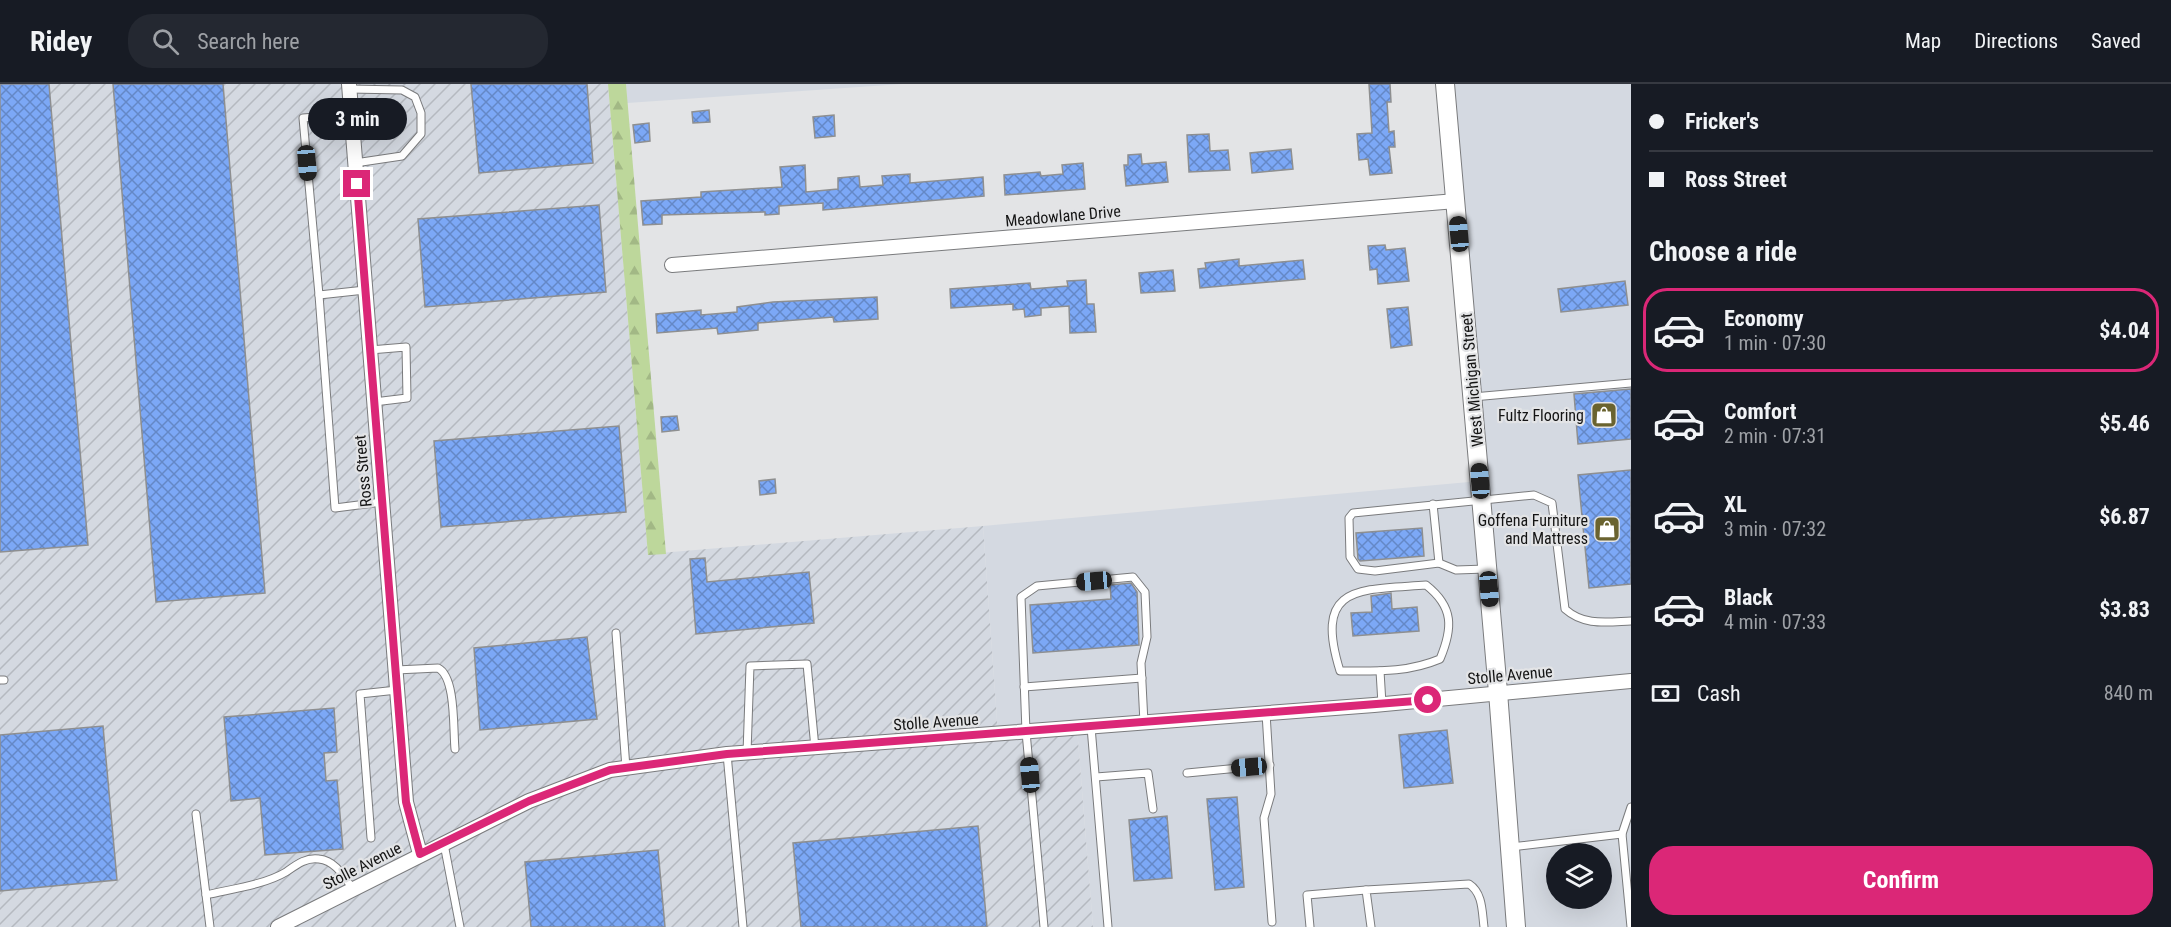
<!DOCTYPE html>
<meta charset="utf-8">
<style>
body{margin:0;font-family:"Roboto Condensed",sans-serif;background:#242831;color:#f1f3f6;height:100vh;display:flex;flex-direction:column;font-size:22px;white-space:nowrap}
*{box-sizing:border-box;margin:0}
p{font-size:20px;color:#9ea1a6}
.icon{flex:none;width:33px;height:33px;fill:none;stroke:currentColor;stroke-width:2;stroke-linecap:round;stroke-linejoin:round}
.map{position:relative;flex:1;overflow:hidden}
.side{display:flex;flex-direction:column;background:#171b24;width:540px}
.side>*{flex:none}
.hud{display:grid;align-content:center;height:132px;padding:0 18px;background:#171b24}
.fabs{position:absolute;left:1546px;top:759px;display:grid;gap:12px}
.fabs a{display:grid;place-items:center;width:66px;height:66px;border-radius:50%;background:#171b24;box-shadow:0 6px 24px #0002;font-size:30px}
.end{position:absolute;width:27px;height:27px;margin:-14px;border:8px solid #db2777;background:#fff;box-shadow:0 0 0 3px #fff}
.from{border-radius:50%}
.bubble{position:absolute;height:42px;border-radius:21px;background:#171b24;box-shadow:0 6px 24px #0002;font-size:20px;font-weight:700;line-height:42px;text-align:center}
.car{position:absolute;width:18px;height:36px;margin:-18px -9px;border-radius:8px;box-shadow:0 0 4px 2px #0007;background:linear-gradient(#222 24%,#8ab4d8 0 40%,#222 0 76%,#8ab4d8 0 86%,#222 0)}
.hud b{display:flex;align-items:center;gap:21px;height:57px;font-size:22px}
.hud b+b{border-top:2px solid #363941}
.hud i{width:15px;height:15px;background:#f1f3f6}
ul{padding:0;list-style:none}
li{display:flex;align-items:center;gap:18px;height:84px;margin:0 12px 9px;padding:0 6px;border:3px solid transparent;border-radius:24px}
li div{flex:1}
li b{display:block;font-size:22px}
li em{font-style:normal;font-weight:700}
li.on{border-color:#db2777}
li>.icon{width:54px;height:54px;stroke-width:1.5}
h2{padding:0 18px;font-size:27px;line-height:72px}
.pay{display:flex;align-items:center;gap:15px;height:66px;padding:0 18px;font-size:22px}
.pay p{margin-inline-start:auto}
.primary-button{display:flex;gap:12px;margin-top:auto;padding:12px 18px}
.primary-button a{flex:1;height:69px;border-radius:24px;background:#db2777;color:#fff;font-size:24px;font-weight:700;line-height:69px;text-align:center}
header{display:flex;align-items:center;gap:36px;box-sizing:border-box;height:84px;padding:0 30px;background:#171b24;border-bottom:2px solid #363941}
header strong{font-size:28px}
nav{display:flex;gap:33px;margin-inline-start:auto;font-size:21px}
.search{width:420px;height:54px;background:#242831;display:flex;align-items:center;gap:15px;box-sizing:border-box;padding:0 21px;border-radius:24px;color:#9ea1a6;font-size:22px}
main{display:flex;flex:1;min-height:0}
.map>svg:first-child{display:block}
.built{fill:#d4d9e1;fill-rule:evenodd}
.industrial{fill:url(#industrial-furrows)}
.forest{fill:url(#forest-firs)}
.building{fill:url(#building-cross-hatch);stroke:#8e8f90;stroke-width:1.5}
.lines{fill:none;stroke-linecap:round;stroke-linejoin:round}
.lane-casing{stroke:#7a7b7d;stroke-width:9}
.street-casing{stroke:#7a7b7d;stroke-width:16}
.secondary-casing{stroke:#7a7b7d;stroke-width:20}
.lane{stroke:#fff;stroke-width:7}
.street{stroke:#fff;stroke-width:14}
.secondary{stroke:#fff;stroke-width:18}
.route{stroke:#db2777;stroke-width:8}
.labels{text-anchor:middle;dominant-baseline:central;stroke-width:4.5;stroke-linejoin:round;paint-order:stroke}
.street-label{font-size:16px;fill:#141414;stroke:#e3e4e6}
.poi-label{font-size:16px;fill:#141414;stroke:#e3e4e6;text-anchor:end}
</style>
<header>
<strong>Ridey</strong>
<div class="search"><svg class="icon" aria-label="search" viewBox="0 0 24 24"><circle cx="10" cy="10" r="6"/><path d="M15 15l6 6"/></svg>Search here</div>
<nav><a>Map</a><a>Directions</a><a>Saved</a></nav>
</header>
<main>
<div class="map">
<svg width="1631" height="843" viewBox="0 0 1631 843">
<defs>
<pattern id="industrial-furrows" width="10" height="10" patternUnits="userSpaceOnUse" patternTransform="scale(1.5)"><rect width="10" height="10" fill="#d4d9e1"/><path d="M-1 1l2-2M0 10L10 0M9 11l2-2" fill="none" stroke="#b5b9c0"/></pattern>
<pattern id="forest-firs" width="22" height="20" patternUnits="userSpaceOnUse" patternTransform="scale(1.5)"><rect width="22" height="20" fill="#bdd79b"/><path d="M5 1l3.5 6h-7zM16 11l3.5 6h-7z" fill="#a2b885"/></pattern>
<pattern id="building-cross-hatch" width="8" height="8" patternUnits="userSpaceOnUse" patternTransform="scale(1.5)"><rect width="8" height="8" fill="#7ca8f6"/><path d="M0 0l8 8M0 8l8-8" fill="none" stroke="#6488c6"/></pattern>
</defs>
<rect width="100%" height="100%" fill="#e3e4e6"/>
<g class="built">
<polygon points="626,0 902,0 627,19"/>
<path d="M1445 0H1631V843H1093L1077 644 998 650 983 442 1480 397ZM1557 770H1602V814H1557Z"/>
</g>
<polygon class="industrial" points="0,0 608,0 648,470 983,442 998,650 1077,644 1093,843 0,843"/>
<polygon class="forest" points="608,0 626,0 666,470 648,471"/>
<g class="building">
<polygon points="0,0 49,0 88,461 0,468"/>
<polygon points="113,0 223,0 265,509 156,518"/>
<polygon points="471,0 587,0 593,79 479,89"/>
<polygon points="1369,0 1390,0 1391,18 1387,18 1389,48 1394,47 1395,63 1389,63 1392,89 1370,91 1368,75 1359,76 1357,50 1372,49"/>
<polygon points="709,26 710,38 693,39 692,28"/>
<polygon points="834,31 835,52 815,54 813,33"/>
<polygon points="649,39 650,57 635,59 633,41"/>
<polygon points="1209,50 1210,67 1228,66 1230,86 1189,88 1187,51"/>
<polygon points="1291,65 1293,85 1252,89 1250,69"/>
<polygon points="1141,70 1142,80 1166,78 1168,98 1126,102 1124,81 1128,81 1128,71"/>
<polygon points="1083,79 1085,105 1005,111 1004,91 1040,88 1041,92 1063,90 1062,81"/>
<polygon points="805,81 806,108 838,105 838,94 859,92 860,103 883,101 882,92 910,90 910,99 983,93 984,112 823,126 823,119 779,122 779,130 765,131 765,128 662,131 662,140 643,141 641,117 701,113 701,108 782,103 780,83"/>
<polygon points="599,121 606,208 425,223 418,135"/>
<polygon points="1385,161 1386,166 1405,164 1409,197 1378,200 1377,185 1370,186 1368,162"/>
<polygon points="1239,175 1239,182 1303,176 1305,195 1200,204 1198,185 1206,184 1205,179"/>
<polygon points="1173,186 1175,207 1141,209 1139,189"/>
<polygon points="1086,196 1087,220 1094,220 1096,248 1070,249 1069,222 1041,224 1041,231 1025,233 1024,225 1013,226 1013,220 951,224 950,205 1030,199 1031,205 1068,202 1067,197"/>
<polygon points="1625,197 1628,221 1561,228 1558,205"/>
<polygon points="877,213 878,235 834,238 833,233 758,239 758,246 718,250 717,244 657,249 656,230 701,226 701,231 737,228 737,223 773,218"/>
<polygon points="1408,223 1412,261 1391,264 1387,225"/>
<polygon points="1631,305 1631,355 1578,360 1574,310"/>
<polygon points="677,332 679,346 662,348 661,333"/>
<polygon points="619,342 626,428 441,443 434,357"/>
<polygon points="1631,386 1631,500 1589,504 1578,391"/>
<polygon points="775,395 776,409 760,411 759,397"/>
<polygon points="1422,444 1424,472 1360,477 1358,475 1356,449"/>
<polygon points="705,474 707,498 809,488 814,539 696,550 690,475"/>
<polygon points="1131,499 1137,508 1139,561 1033,569 1030,521 1111,515 1110,501"/>
<polygon points="1391,509 1392,525 1417,523 1419,547 1353,552 1351,529 1372,528 1371,512"/>
<polygon points="587,553 597,635 480,646 474,564"/>
<polygon points="334,624 337,668 324,669 326,697 337,696 343,765 265,771 260,714 231,717 224,633"/>
<polygon points="103,642 117,796 0,807 0,651"/>
<polygon points="1447,646 1453,699 1404,704 1399,651"/>
<polygon points="1237,713 1244,803 1215,806 1207,715"/>
<polygon points="1167,732 1172,794 1134,797 1129,736"/>
<polygon points="978,742 987,843 801,843 793,759"/>
<polygon points="658,766 665,843 531,843 525,778"/>
</g>
<g class="lines">
<defs>
<g id="lane">
<polyline points="349,5 402,6 415,13 421,29 421,50 402,72 355,79"/>
<polyline points="351,30 303,34 319,211 365,206"/>
<polyline points="319,211 335,424 382,418"/>
<polyline points="370,266 406,263 407,314 374,318"/>
<polyline points="1473,313 1631,299"/>
<polyline points="1433,420 1439,479"/>
<path d="M1486 485 1456 486 1439 479 1375 487 1358 485 1350 473 1349 434 1353 429 1534 411 1552 419 1565 525C1584 542 1606 538 1631 537"/>
<path d="M1426 501C1454 523 1453 544 1440 575 1407 589 1375 587 1340 587 1313 500 1359 506 1426 501Z"/>
<polyline points="616,549 626,684"/>
<path d="M396 586 438 584C456 593 453 645 455 665"/>
<polyline points="1380,587 1382,620"/>
<polyline points="0,596 4,596"/>
<polyline points="1024,603 1142,594"/>
<polyline points="1266,629 1271,710 1264,734 1272,838"/>
<polyline points="1091,643 1108,843"/>
<polyline points="747,669 750,582 807,580 815,664"/>
<polyline points="727,670 743,843"/>
<polyline points="1187,689 1270,681"/>
<polyline points="1096,693 1148,689 1153,725"/>
<polyline points="196,730 210,843"/>
<polyline points="371,754 360,610 397,606"/>
<polyline points="444,760 460,843"/>
<polyline points="1511,763 1622,750"/>
<path d="M206 811C231 805 264 801 286 788 296 781 306 773 319 775 336 777 344 793 353 805"/>
<polyline points="1044,843 1026,648 1021,513 1037,502 1133,493 1145,508 1147,553 1141,579 1144,639"/>
<polyline points="1310,843 1307,811 1366,806"/>
<path d="M1371 843 1366 806 1469 800C1483 809 1482 828 1484 843"/>
<polyline points="1631,843 1622,750 1631,723"/>
</g>
<g id="street">
<polyline points="349,0 406,718 420,770"/>
<polyline points="672,181 1456,117"/>
<polyline points="278,843 529,717 610,686 727,670 1374,621 1631,597"/>
</g>
<polyline id="secondary" points="1445,0 1498,608 1516,843"/>
</defs>
<use href="#lane" class="lane-casing"/>
<use href="#street" class="street-casing"/>
<use href="#secondary" class="secondary-casing"/>
<use href="#lane" class="lane"/>
<use href="#street" class="street"/>
<use href="#secondary" class="secondary"/>
</g>
<g class="lines">
<polyline class="route" points="357,100 406,718 420,770 529,717 610,686 727,670 1428,616"/>
</g>
<defs>
<symbol id="shop-square" viewBox="-11 -11 22 22"><rect x="-9" y="-9" width="18" height="18" rx="4" fill="#6a632f" stroke="#e3e4e6"/><path d="M-5-2.5h2.3a2.7 3.5 0 0 1 5.4 0H5L5.5 6h-11ZM-1.5-2.5h3a1.5 2.3 0 0 0-3 0Z" fill="#fff"/></symbol>
</defs>
<g fill-rule="evenodd">
<use href="#shop-square" x="1589" y="316" width="30" height="30"/>
<use href="#shop-square" x="1592" y="430" width="30" height="30"/>
</g>
<g class="labels">
<g class="street-label">
<text transform="translate(1063 132) rotate(-5)">Meadowlane Drive</text>
<text transform="translate(1472 296) rotate(-95)">West Michigan Street</text>
<text transform="translate(363 387) rotate(-95)">Ross Street</text>
<text transform="translate(1510 591) rotate(-5)">Stolle Avenue</text>
<text transform="translate(936 638) rotate(-4)">Stolle Avenue</text>
<text transform="translate(362 782) rotate(-27)">Stolle Avenue</text>
</g>
<g class="poi-label">
<text x="1584" y="331">Fultz Flooring</text>
<text x="1588" y="436">Goffena Furniture<tspan x="1588" dy="18">and Mattress</tspan></text>
</g>
</g>
</svg>
<div class="fabs">
<a><svg class="icon" aria-label="layers" viewBox="0 0 24 24"><path d="M12 4l9 5-9 5-9-5zM3 14l9 5 9-5"/></svg></a>
</div>
<i class="end from" style="left:1428px;top:616px"></i>
<i class="end" style="left:357px;top:100px"></i>
<div class="bubble" style="left:308px;top:14px;width:99px">3 min</div>
<i class="car" style="left:307px;top:79px;rotate:175deg"></i>
<i class="car" style="left:1459px;top:150px;rotate:355deg"></i>
<i class="car" style="left:1480px;top:397px;rotate:356deg"></i>
<i class="car" style="left:1094px;top:497px;rotate:265deg"></i>
<i class="car" style="left:1489px;top:505px;rotate:175deg"></i>
<i class="car" style="left:1249px;top:683px;rotate:265deg"></i>
<i class="car" style="left:1030px;top:691px;rotate:355deg"></i>
</div>
<section class="side">
<div class="hud">
<b><i class="from"></i>Fricker's</b>
<b><i></i>Ross Street</b>
</div>
<h2>Choose a ride</h2>
<ul>
<li class="on"><svg class="icon" aria-label="car" viewBox="0 0 24 24"><path d="M5 17H2v-5l4-1 3-4h7l3 4 3 1v5h-3M9 17h6M6 11h13"/><circle cx="7" cy="17" r="2"/><circle cx="17" cy="17" r="2"/></svg><div><b>Economy</b><p>1 min · 07:30</p></div><em>$4.04</em></li>
<li><svg class="icon" aria-label="car" viewBox="0 0 24 24"><path d="M5 17H2v-5l4-1 3-4h7l3 4 3 1v5h-3M9 17h6M6 11h13"/><circle cx="7" cy="17" r="2"/><circle cx="17" cy="17" r="2"/></svg><div><b>Comfort</b><p>2 min · 07:31</p></div><em>$5.46</em></li>
<li><svg class="icon" aria-label="car" viewBox="0 0 24 24"><path d="M5 17H2v-5l4-1 3-4h7l3 4 3 1v5h-3M9 17h6M6 11h13"/><circle cx="7" cy="17" r="2"/><circle cx="17" cy="17" r="2"/></svg><div><b>XL</b><p>3 min · 07:32</p></div><em>$6.87</em></li>
<li><svg class="icon" aria-label="car" viewBox="0 0 24 24"><path d="M5 17H2v-5l4-1 3-4h7l3 4 3 1v5h-3M9 17h6M6 11h13"/><circle cx="7" cy="17" r="2"/><circle cx="17" cy="17" r="2"/></svg><div><b>Black</b><p>4 min · 07:33</p></div><em>$3.83</em></li>
</ul>
<div class="pay"><svg class="icon" aria-label="cash" viewBox="0 0 24 24"><path d="M3 7h18v10H3z"/><circle cx="12" cy="12" r="2"/></svg>Cash<p>840 m</p></div>
<div class="primary-button"><a>Confirm</a></div>
</section>
</main>
